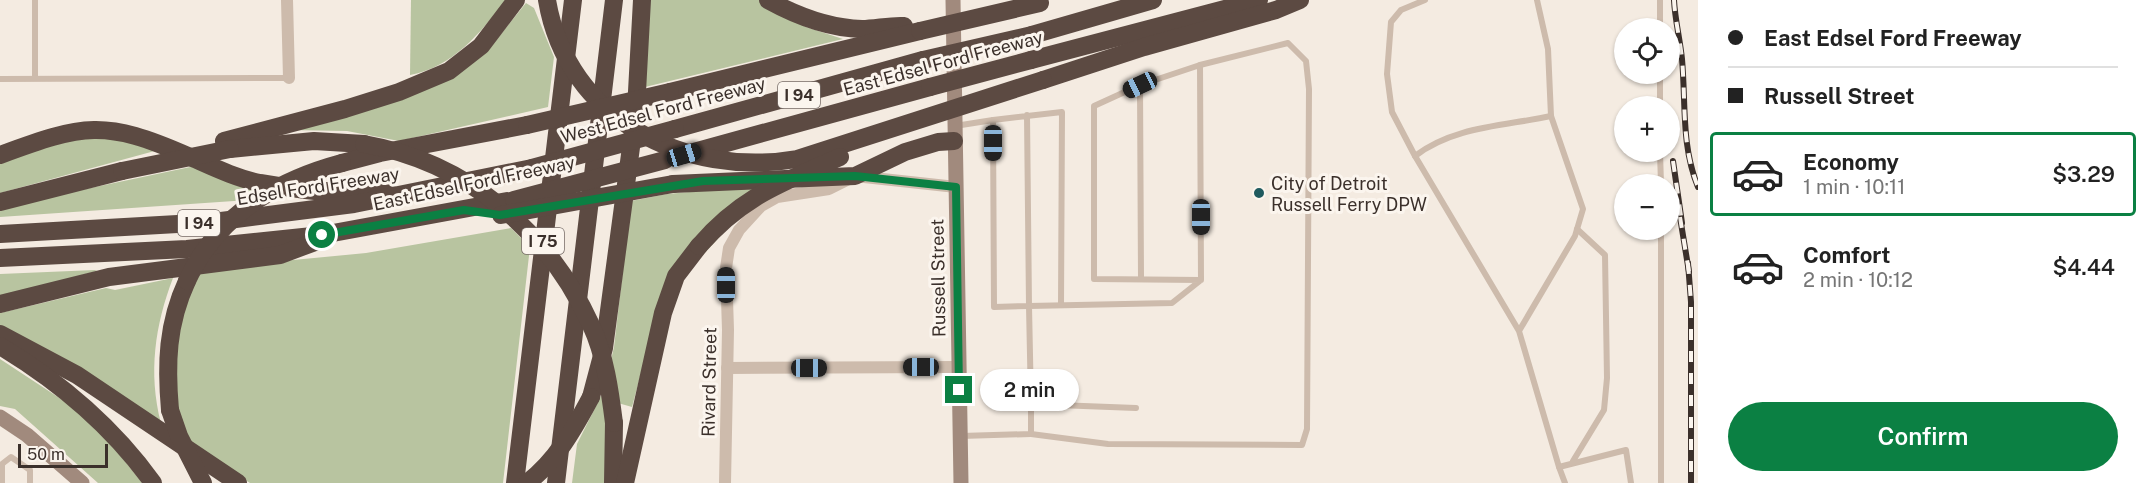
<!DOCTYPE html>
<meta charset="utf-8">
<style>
body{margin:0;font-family:"Public Sans",sans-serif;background:#f6f6f6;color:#222;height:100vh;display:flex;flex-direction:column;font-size:22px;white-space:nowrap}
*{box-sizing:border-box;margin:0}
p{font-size:20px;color:#767676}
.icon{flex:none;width:33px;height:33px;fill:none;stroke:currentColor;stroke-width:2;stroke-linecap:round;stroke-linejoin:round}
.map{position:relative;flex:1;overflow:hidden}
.sheet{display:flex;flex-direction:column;background:#fff;width:450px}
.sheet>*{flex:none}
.banner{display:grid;align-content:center;height:132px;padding:0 30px;background:#fff}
.fabs{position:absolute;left:1614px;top:18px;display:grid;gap:12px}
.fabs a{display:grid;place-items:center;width:66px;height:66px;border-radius:50%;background:#fff;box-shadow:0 2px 4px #0004;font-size:30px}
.scale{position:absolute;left:18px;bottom:15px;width:90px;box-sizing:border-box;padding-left:6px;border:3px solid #3b302b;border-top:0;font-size:16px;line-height:21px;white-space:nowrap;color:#3b302b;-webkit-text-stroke:4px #fbf5ee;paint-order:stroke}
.end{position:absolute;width:27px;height:27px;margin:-14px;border:8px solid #0b8043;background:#fff;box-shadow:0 0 0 3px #fff}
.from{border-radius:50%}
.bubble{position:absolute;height:42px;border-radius:21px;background:#fff;box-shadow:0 2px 4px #0004;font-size:20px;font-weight:600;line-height:42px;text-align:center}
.car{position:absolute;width:18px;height:36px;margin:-18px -9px;border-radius:8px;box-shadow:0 0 4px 2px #0007;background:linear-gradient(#222 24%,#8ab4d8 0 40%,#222 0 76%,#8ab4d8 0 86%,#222 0)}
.banner b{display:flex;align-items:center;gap:21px;height:57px;font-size:22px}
.banner b+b{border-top:2px solid #e0e0e0}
.banner i{width:15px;height:15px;background:#222}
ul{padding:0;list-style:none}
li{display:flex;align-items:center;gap:18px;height:84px;margin:0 12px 9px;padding:0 18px;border:3px solid transparent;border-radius:6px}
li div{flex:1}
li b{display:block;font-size:22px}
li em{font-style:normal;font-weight:600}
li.active{border-color:#0b8043}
li>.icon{width:54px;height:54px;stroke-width:1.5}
.action{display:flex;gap:12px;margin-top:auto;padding:12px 30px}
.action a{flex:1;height:69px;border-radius:36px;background:#0b8043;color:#fff;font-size:24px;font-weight:600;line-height:69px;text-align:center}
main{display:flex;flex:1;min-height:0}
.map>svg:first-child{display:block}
.green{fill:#b8c4a0}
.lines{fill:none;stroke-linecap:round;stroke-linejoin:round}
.lane{stroke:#cdbbac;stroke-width:6}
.street{stroke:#cdbbac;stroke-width:12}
.secondary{stroke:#a18a7d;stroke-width:15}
.highway{stroke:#5c4a42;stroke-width:18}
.rail-casing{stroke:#3b302b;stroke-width:6}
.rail{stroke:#fbf5ee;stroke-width:4;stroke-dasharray:11;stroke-linecap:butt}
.highway-bridge{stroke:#5c4a42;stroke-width:18}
.route{stroke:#0b8043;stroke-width:8}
.poi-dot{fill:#1f5a5e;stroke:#fbf5ee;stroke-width:2}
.labels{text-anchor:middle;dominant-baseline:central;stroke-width:6;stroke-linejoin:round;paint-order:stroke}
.shield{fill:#fbf5ee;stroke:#756b66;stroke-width:1.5}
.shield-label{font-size:16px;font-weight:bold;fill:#3b302b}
.street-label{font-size:18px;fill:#3b302b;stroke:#fbf5ee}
.poi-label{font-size:18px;fill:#3b302b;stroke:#fbf5ee;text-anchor:start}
</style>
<main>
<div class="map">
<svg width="1698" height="483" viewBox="0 0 1698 483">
<rect width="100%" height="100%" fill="#f4ebe1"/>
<g class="green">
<path d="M411 0H506C480 33 453 67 410 75Z"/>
<polygon points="650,0 759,0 806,27 843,39 645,87"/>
<polygon points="526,3 534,8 554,57 548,107 399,141 347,131 288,130 365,109 497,39"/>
<polygon points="99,135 162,149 0,193 0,159 19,152"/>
<polygon points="195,166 233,184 278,198 0,217 0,207"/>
<polygon points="768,185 660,301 632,407 618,403 606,483 572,483 577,444 604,390 614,347 631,201 667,194"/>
<polygon points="511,228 530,247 503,483 250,483 191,446 178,412 172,362 180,319 201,269 366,253"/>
<polygon points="95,270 97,271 0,297 0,274"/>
<path d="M173 278C155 325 148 373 161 423L0 327V313L106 288 115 290Z"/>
<polygon points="0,359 70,405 103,433 142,483 98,483 15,409 0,406"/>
</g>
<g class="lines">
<g class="lane">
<polyline points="1537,0 1548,49 1551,116"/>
<polyline points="1660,0 1660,28"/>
<polyline points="1660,74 1660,106"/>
<polyline points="35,78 35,0"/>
<polyline points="0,79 289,78"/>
<polyline points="1140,85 1141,278"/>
<polyline points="1027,115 1029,306 994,307 993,120 1062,112 1061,305"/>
<polyline points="955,126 993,120"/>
<polyline points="1660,152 1661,184"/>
<polyline points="1415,156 1392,112 1387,74 1391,22 1401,10 1425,0"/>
<polyline points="1661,230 1661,483"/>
<path d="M1519 331 1575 236 1583 209 1551 116C1505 126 1454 126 1415 156L1519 331 1559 467"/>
<polyline points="1031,404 1029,306 1172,303 1201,280 1200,65 1140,85 1094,106 1094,279 1201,280"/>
<polyline points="1031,434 1108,444 1302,445 1307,429 1309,89 1306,61 1288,43 1200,65"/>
<polyline points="961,436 1031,434 1031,404 1136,408"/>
<polyline points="1573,461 1604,410 1607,378 1605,255 1577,229"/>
<polyline points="2,483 2,464 11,457 30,470 30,483"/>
<polyline points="1565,483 1559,467 1626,450 1631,483"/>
</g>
<g class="street">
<polyline points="287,0 289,78"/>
<polyline points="727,368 959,367"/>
<polyline points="725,483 728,330 726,268 729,248 739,230 761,206 777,197 829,189 855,176 956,187"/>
</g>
<g class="secondary">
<polyline points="953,0 961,483"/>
<polyline points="0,417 27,435 82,483"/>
</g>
<g class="highway">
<path d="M768 0C797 16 828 28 862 29 875 29 891 25 904 26"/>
<polyline points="1032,35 1153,0"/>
<polyline points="1031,60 1259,0"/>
<polyline points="1043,80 1144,47 1276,10 1300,0"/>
<polyline points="670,92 920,31"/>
<polyline points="675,129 923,60"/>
<polyline points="224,141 345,109 399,92 449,71 481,46 516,0"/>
<polyline points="230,149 314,141 364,144"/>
<path d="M0 155C84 124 104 119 188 156 211 166 235 178 260 183 278 186 297 189 315 191 344 192 362 185 391 194"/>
<polyline points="683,155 930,87"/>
<polyline points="342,163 380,153 527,125"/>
<polyline points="673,184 855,176 905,152 938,142 954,141"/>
<polyline points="0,202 122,171"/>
<polyline points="0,234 213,222 354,204 532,168"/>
<polyline points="0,258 187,249 322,235 507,201"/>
<polyline points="0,304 109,277 280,255 315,242"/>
<polyline points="0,334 77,375 238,483"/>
<path d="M0 346C60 382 112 426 153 483"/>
<polyline points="591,397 604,348 636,110 642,0"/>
<path d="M170 410C166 364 167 324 187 281"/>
<polyline points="515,483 573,0"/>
<polyline points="556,483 614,0"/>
<polyline points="613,483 614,423"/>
<polyline points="625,483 663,313 676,276 699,246"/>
</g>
<defs>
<g id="rail">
<path d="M1674 0C1675 20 1680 39 1682 59 1686 104 1681 145 1698 187"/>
<polyline points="1673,161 1682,223"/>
<polyline points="1680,217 1689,272"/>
<polyline points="1688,263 1691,302 1691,483"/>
</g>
</defs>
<use href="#rail" class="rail-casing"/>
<use href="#rail" class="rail"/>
<g class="highway-bridge">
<path d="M547 0C567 120 686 178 797 159L1043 80"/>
<polyline points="920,31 1040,3"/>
<polyline points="923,60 1032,35"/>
<polyline points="930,87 1031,60"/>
<polyline points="527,125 670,92"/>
<path d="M364 144C467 162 548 231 591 325 605 355 610 391 614 423"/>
<polyline points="532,168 675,129"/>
<polyline points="122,171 230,149"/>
<polyline points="514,200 665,160"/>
<polyline points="501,215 673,184"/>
<path d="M699 246C742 196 782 183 840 157"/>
<path d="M187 281C217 216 275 181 342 163"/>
<polyline points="170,410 179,436 203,483"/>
<path d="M527 483C556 461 574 429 591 397"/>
</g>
</g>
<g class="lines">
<polyline class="route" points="322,235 464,210 500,215 703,181 855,176 956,187 959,390"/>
</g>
<circle class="poi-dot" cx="1259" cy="193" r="6"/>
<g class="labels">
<g class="shield">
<rect x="778" y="82" width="42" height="26" rx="4.5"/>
<rect x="178" y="210" width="42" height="26" rx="4.5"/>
<rect x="522" y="228" width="42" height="26" rx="4.5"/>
</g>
<g class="shield-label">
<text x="799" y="95">I 94</text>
<text x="199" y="223">I 94</text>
<text x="543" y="241">I 75</text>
</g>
<g class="street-label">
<text transform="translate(943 63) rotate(-15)">East Edsel Ford Freeway</text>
<text transform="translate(663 110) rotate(-15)">West Edsel Ford Freeway</text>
<text transform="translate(474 183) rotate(-12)">East Edsel Ford Freeway</text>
<text transform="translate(318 186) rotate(-9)">Edsel Ford Freeway</text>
<text transform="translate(938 278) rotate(-91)">Russell Street</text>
<text transform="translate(709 382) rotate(-89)">Rivard Street</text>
</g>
<g class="poi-label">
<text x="1271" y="183">City of Detroit<tspan x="1271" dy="21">Russell Ferry DPW</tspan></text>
</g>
</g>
</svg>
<div class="fabs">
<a><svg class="icon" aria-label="locate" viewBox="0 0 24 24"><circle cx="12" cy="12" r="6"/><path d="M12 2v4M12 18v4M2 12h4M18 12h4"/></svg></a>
<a>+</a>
<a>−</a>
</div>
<div class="scale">50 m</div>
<i class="end from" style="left:322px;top:235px"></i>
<i class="end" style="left:959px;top:390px"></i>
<div class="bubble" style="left:980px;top:369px;width:99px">2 min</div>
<i class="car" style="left:1140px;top:85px;rotate:245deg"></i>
<i class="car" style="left:993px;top:143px;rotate:180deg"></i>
<i class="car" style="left:684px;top:155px;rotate:73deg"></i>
<i class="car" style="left:1201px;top:217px;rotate:180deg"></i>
<i class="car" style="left:726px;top:285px;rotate:0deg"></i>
<i class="car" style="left:921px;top:367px;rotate:270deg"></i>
<i class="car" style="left:809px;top:368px;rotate:90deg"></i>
</div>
<section class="sheet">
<div class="banner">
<b><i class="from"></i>East Edsel Ford Freeway</b>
<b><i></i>Russell Street</b>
</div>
<ul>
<li class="active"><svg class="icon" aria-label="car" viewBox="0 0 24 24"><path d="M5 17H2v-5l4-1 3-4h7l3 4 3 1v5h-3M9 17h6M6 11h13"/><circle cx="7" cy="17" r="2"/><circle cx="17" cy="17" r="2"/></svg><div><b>Economy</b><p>1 min · 10:11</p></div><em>$3.29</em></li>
<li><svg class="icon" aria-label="car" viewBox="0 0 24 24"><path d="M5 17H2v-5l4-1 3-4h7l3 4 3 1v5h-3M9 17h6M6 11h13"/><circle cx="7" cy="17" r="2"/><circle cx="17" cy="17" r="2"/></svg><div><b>Comfort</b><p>2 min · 10:12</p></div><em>$4.44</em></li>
</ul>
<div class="action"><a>Confirm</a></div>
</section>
</main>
